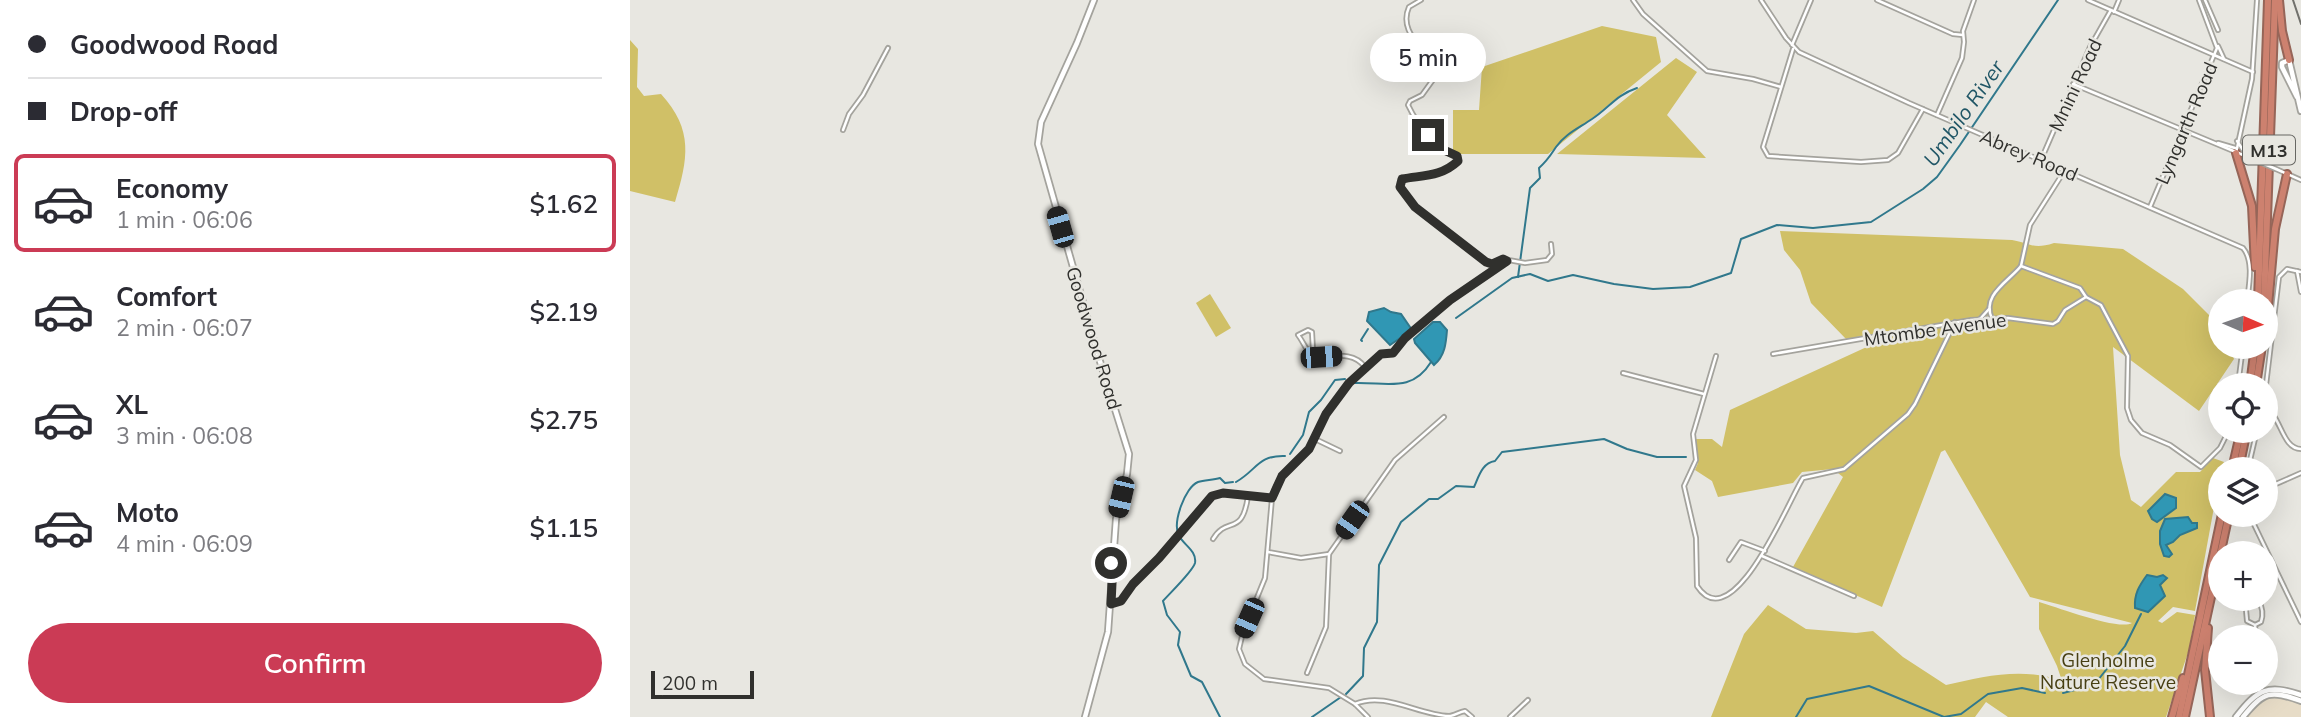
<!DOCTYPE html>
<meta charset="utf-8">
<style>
body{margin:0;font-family:Mulish,sans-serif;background:#f2f2f3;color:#2b2b33;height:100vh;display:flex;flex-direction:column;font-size:26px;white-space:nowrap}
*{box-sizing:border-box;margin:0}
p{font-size:23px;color:#7c7c81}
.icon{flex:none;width:38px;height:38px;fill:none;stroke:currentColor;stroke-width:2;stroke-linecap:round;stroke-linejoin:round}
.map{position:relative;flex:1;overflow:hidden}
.panel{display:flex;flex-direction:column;background:#fff;width:630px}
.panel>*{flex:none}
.top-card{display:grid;align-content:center;height:154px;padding:0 28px;background:#fff}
.needle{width:46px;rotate:92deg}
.controls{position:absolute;left:1578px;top:289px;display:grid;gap:14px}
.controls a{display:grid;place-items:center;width:70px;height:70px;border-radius:50%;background:#fff;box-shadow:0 7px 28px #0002;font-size:35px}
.scale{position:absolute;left:21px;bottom:18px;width:103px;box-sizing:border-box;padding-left:7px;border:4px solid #30302d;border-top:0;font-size:19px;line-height:24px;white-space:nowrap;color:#30302d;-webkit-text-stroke:5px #e8e7e1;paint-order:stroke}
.end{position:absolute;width:32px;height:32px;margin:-16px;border:9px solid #30302d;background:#fff;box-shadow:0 0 0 4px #fff}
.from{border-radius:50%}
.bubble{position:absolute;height:49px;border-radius:24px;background:#fff;box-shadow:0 7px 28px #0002;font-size:23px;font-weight:600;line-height:49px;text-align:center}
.car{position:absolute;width:21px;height:42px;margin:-21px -10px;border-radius:9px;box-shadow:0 0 5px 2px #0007;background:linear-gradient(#222 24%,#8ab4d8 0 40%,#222 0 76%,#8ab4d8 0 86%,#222 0)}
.top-card b{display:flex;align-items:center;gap:24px;height:66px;font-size:26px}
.top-card b+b{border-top:2px solid #e1e1e2}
.top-card i{width:18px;height:18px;background:#2b2b33}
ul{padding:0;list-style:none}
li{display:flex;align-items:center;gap:21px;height:98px;margin:0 14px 10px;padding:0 14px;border:4px solid transparent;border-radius:10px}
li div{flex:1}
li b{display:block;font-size:26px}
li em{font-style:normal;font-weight:600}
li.current{border-color:#cb3b55}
li>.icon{width:63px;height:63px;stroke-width:1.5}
.button{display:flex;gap:14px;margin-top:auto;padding:14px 28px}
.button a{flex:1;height:80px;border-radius:42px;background:#cb3b55;color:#fff;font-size:28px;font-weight:600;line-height:80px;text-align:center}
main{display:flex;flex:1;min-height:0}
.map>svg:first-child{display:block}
.commercial{fill:#e7dcc7}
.green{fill:#d0c067}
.water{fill:#3097b4;stroke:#30788c;stroke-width:2}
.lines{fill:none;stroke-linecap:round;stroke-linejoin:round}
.stream{stroke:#30788c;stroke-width:2}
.street-casing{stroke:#a4a39d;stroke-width:6}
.secondary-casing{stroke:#a4a39d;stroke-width:8}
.highway-casing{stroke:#966558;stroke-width:10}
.street{stroke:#fff;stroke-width:2.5}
.secondary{stroke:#fff;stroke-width:4.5}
.highway{stroke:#cd816f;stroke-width:6}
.rail{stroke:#71716c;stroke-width:2}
.street-bridge-casing{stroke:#a4a39d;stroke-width:6;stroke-linecap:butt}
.street-bridge{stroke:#fff;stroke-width:2.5}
.route{stroke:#30302d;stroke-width:9}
.labels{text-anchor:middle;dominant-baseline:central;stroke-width:5;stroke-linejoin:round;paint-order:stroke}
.shield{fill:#e8e7e1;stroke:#676763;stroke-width:2}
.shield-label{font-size:18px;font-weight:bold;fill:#30302d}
.street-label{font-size:19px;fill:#30302d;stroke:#e8e7e1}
.park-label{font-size:19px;fill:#473f13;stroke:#e8e7e1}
.water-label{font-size:21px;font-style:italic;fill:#205666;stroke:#e8e7e1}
</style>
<main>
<section class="panel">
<div class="top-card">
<b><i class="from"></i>Goodwood Road</b>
<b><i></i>Drop-off</b>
</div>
<ul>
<li class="current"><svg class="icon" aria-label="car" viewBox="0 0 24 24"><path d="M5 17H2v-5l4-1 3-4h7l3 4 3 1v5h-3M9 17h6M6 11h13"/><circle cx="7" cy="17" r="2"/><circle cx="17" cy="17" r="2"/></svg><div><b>Economy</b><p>1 min · 06:06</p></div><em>$1.62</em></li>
<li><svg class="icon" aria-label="car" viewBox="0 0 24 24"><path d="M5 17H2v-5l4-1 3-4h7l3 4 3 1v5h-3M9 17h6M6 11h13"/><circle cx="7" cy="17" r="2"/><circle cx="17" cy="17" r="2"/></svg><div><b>Comfort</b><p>2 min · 06:07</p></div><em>$2.19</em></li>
<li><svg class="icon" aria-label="car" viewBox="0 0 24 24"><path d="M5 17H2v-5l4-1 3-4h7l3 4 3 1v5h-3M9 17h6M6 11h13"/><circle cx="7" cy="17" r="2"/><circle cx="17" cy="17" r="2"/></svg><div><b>XL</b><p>3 min · 06:08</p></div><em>$2.75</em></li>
<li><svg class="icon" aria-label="car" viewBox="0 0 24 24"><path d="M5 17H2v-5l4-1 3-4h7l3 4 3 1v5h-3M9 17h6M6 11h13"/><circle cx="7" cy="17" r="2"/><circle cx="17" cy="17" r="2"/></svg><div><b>Moto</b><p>4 min · 06:09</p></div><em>$1.15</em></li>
</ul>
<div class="button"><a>Confirm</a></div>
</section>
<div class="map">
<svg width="1671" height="717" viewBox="0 0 1671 717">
<rect width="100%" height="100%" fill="#e8e7e1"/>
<polygon class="commercial" points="1641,695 1671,702 1671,717 1615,717 1625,704"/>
<g class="green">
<polygon points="972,26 1026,37 1031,62 918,154 823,154 823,110 849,110 852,67"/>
<path d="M0 40 8 49 7 87 14 96 31 94C64 130 58 159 45 202L0 191Z"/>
<polygon points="1046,58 1067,72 1037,115 1076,158 927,154"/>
<path d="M1150 231 1382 240C1400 243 1403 250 1424 243L1493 249 1553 289 1581 317 1591 333V346L1599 347 1604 359 1569 411 1483 347 1490 455 1501 500 1511 507 1546 472H1570L1583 458 1594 462 1591 469 1565 611 1543 607 1528 621 1532 623 1547 612 1565 615 1559 650 1536 717H1378L1356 702 1345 717H1081L1114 634 1138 605 1176 629 1226 633 1243 631 1273 657 1316 685C1355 676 1393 667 1432 681L1427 666 1409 629V602C1427 607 1489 631 1502 623L1400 597 1315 450 1311 452 1252 607 1163 567 1213 477 1203 469 1172 472 1163 483 1088 497 1082 481 1065 470 1068 463 1066 439H1082L1092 447 1100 410 1241 345 1238 335 1216 339 1181 303 1170 270 1154 250Z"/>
<polygon points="580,294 601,328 586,337 566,303"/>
</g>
<g class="water">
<polygon points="754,308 761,312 771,314 782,330 760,345 737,321 739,312"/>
<path d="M803 322H810L817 330C816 343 815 356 804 365L785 343 784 339Z"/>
<polygon points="1535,494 1546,498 1546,508 1527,522 1522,519 1518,511"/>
<polygon points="1558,517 1562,523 1567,523 1567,528 1550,535 1543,542 1536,545 1542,554 1539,557 1534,556 1530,544 1530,531 1535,519"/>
<path d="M1517 575 1527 577 1533 575 1537 578 1530 585 1535 596 1518 612 1505 608C1504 594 1509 586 1517 575Z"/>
</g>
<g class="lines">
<g class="stream">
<path d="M888 277 900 188 910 178 909 168C918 160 920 156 926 147 935 134 949 128 962 119 979 108 986 95 1007 88"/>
<polyline points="826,318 882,278 900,274 918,281 943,275 984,284 1023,289 1060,287 1101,273 1111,239 1147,225 1183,228 1241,222 1293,189 1307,177 1330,145 1428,0"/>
<polyline points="732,341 731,340 738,329"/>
<path d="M725 383C757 382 782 393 801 362"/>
<polyline points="660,454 673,435 679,412 691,400 705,380 715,379"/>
<path d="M606 482C627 470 628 455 655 456"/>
<polyline points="1433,693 1464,685 1495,646 1511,614"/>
<path d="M716 694 733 676 734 648 747 622 749 565 771 522 799 499H808L826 486 844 487C849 476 852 463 865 461L872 452 974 439 997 449 1027 457H1056"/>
<path d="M590 717 572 682 561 676 548 645 550 632 537 615 533 601C540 593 563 571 565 563 567 551 554 545 549 536 542 523 555 487 568 482 575 480 583 480 590 478L595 483 603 482"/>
<polyline points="682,717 711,697"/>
<polyline points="1166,717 1177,699 1239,686 1314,717 1331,714 1358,694 1392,688 1415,693"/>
</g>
<defs>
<g id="street">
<path d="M791 0 779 7C766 36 805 53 805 77L792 95 780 101 778 105C788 126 805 147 827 156L829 160C814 178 792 175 772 179L770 186 788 210 860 264 873 259 895 263 917 260 922 254 921 244"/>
<polyline points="1003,0 1013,14 1077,71 1123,79 1151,87"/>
<path d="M1131 0 1156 38 1169 52 1279 103 1613 248C1624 261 1619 285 1617 301"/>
<polyline points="1247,0 1323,34 1333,35"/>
<polyline points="1458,0 1623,72"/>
<polyline points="1575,0 1588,30"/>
<polyline points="1484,12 1489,0"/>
<polyline points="1162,45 1181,0"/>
<polyline points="1588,46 1594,59"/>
<polyline points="1163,49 1133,147 1138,156 1231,162 1258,160 1268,153 1293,109"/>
<polyline points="1443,84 1625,160"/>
<polyline points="1307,115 1332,58 1334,42 1333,31 1344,0"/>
<polyline points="213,130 219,114 233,95 258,48"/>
<polyline points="1607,141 1617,156"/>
<polyline points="1588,143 1605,148"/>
<polyline points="1606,153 1622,79 1627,0"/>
<polyline points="1411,160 1460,47 1481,10"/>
<polyline points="1646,169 1671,180"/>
<polyline points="1435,170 1400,225 1391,266 1450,288 1456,297 1471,305 1498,356 1497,408 1501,420 1512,433 1540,445 1571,467 1590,448 1599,430"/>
<polyline points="1520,207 1587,48 1569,0"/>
<polyline points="1667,271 1671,292"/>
<polyline points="1350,319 1359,309"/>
<path d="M1362 319C1351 295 1378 282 1391 266"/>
<polyline points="1143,354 1341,320 1378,318 1423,324 1428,321 1435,310 1456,297"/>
<path d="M1086 356 1063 434 1066 460 1054 486 1066 538 1067 586C1103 641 1160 497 1173 478L1214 469 1278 414 1285 404 1325 322"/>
<path d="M687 357 683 350 682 332 678 330 668 335C676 345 676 356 691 357 707 356 724 352 735 367"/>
<polyline points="993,373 1074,394"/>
<polyline points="1608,385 1613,346"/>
<polyline points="1636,385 1649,277 1657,269 1671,272"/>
<path d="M1636 408C1651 416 1652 449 1671 449"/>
<polyline points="685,439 710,451"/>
<polyline points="1618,469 1627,430"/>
<polyline points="1639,487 1671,473"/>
<polyline points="1619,514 1671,622"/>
<path d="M583 539C597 515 612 538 618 496"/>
<polyline points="638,552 671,558 699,554 765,460 814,417"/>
<polyline points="1132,556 1224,596"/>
<polyline points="1099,560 1111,542 1135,551"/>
<polyline points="480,581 470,566 483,562"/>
<polyline points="1615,598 1617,621 1625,625"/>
<polyline points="481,604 491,601 503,584 529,558 582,496 593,493 641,498"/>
<path d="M1625 625 1631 622C1634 614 1632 606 1628 598"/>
<polyline points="1625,625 1626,637"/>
<polyline points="677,673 696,627 699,554"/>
<polyline points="1628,682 1630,694"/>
<path d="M725 704C755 691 788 715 819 716 824 716 829 712 835 711L842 717"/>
<polyline points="738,717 725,704 699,688 634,679 615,664 609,649 613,632 635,578 642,498 646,486 655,472 679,449 696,414 721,380 751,354 764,352 775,338 820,300 877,261"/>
<polyline points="880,717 898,700"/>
</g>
<g id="secondary">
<polyline points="1667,97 1652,67 1652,63 1659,60 1671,111"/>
<polyline points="455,717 478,632 486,519 497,474 499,454 468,355 408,144 411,122 447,43 464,0"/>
<path d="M1606 717C1628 689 1637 684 1671 695"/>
<path d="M1613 717C1634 691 1640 690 1671 701"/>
</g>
<g id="highway">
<polyline points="1649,0 1652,31 1659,60"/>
<polyline points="1606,153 1622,206 1625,267"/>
<polyline points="1628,301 1638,0"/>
<polyline points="1634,301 1645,0"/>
<polyline points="1636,328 1645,229 1657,174"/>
<polyline points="1620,385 1625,346"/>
<polyline points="1626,385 1632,346"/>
<polyline points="1602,469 1611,430"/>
<polyline points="1609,469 1617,430"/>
<polyline points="1578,628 1575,670 1580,717"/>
<polyline points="1542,717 1553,678"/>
<polyline points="1549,717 1592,514"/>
<polyline points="1555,717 1599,514"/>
</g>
</defs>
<use href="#street" class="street-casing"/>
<use href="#secondary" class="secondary-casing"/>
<use href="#highway" class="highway-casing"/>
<use href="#street" class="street"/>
<use href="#secondary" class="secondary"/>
<use href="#highway" class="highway"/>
<polyline class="rail" points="1663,0 1671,24"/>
<defs>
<polyline id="street-bridge" points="1625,160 1646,169"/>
</defs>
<use href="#street-bridge" class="street-bridge-casing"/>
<use href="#street-bridge" class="street-bridge"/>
</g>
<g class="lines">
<path class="route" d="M481 563 483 562 481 604 491 601 503 584 529 558 582 496 593 493 642 498 652 476 679 449 696 414 719 383 751 354 763 353 775 338 820 300 877 261 873 259 862 264 856 262 785 207 770 187 772 179C793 175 811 177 828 161L827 156 814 150 798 135"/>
</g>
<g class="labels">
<rect class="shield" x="1613" y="135.5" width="52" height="29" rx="5"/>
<g class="shield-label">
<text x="1639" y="150">M13</text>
</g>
<g class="street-label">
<text transform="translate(1445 85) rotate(-65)">Mnini Road</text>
<text transform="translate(1556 123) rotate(-67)">Lyngarth Road</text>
<text transform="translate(1399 155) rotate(23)">Abrey Road</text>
<text transform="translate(1305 329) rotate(-8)">Mtombe Avenue</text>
<text transform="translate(464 338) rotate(73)">Goodwood Road</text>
</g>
<g class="park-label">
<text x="1478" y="660">Glenholme<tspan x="1478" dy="22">Nature Reserve</tspan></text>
</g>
<g class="water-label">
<text transform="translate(1333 113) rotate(-55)">Umbilo River</text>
</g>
</g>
</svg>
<div class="controls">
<a><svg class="needle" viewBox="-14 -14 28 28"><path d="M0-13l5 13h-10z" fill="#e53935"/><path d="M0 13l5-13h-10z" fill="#7c7c81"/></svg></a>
<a><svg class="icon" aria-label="locate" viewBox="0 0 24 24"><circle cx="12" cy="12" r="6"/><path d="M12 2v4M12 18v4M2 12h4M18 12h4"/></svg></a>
<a><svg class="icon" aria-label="layers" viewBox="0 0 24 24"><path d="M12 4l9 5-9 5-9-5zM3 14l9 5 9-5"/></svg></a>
<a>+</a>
<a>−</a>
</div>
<div class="scale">200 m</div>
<i class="end from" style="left:481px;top:563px"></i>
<i class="end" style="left:798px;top:135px"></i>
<div class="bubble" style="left:740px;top:33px;width:116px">5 min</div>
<i class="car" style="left:430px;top:227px;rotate:344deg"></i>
<i class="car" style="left:691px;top:357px;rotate:86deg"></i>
<i class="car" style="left:491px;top:497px;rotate:193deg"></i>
<i class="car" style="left:722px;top:520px;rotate:215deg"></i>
<i class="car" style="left:619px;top:618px;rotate:204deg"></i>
</div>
</main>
